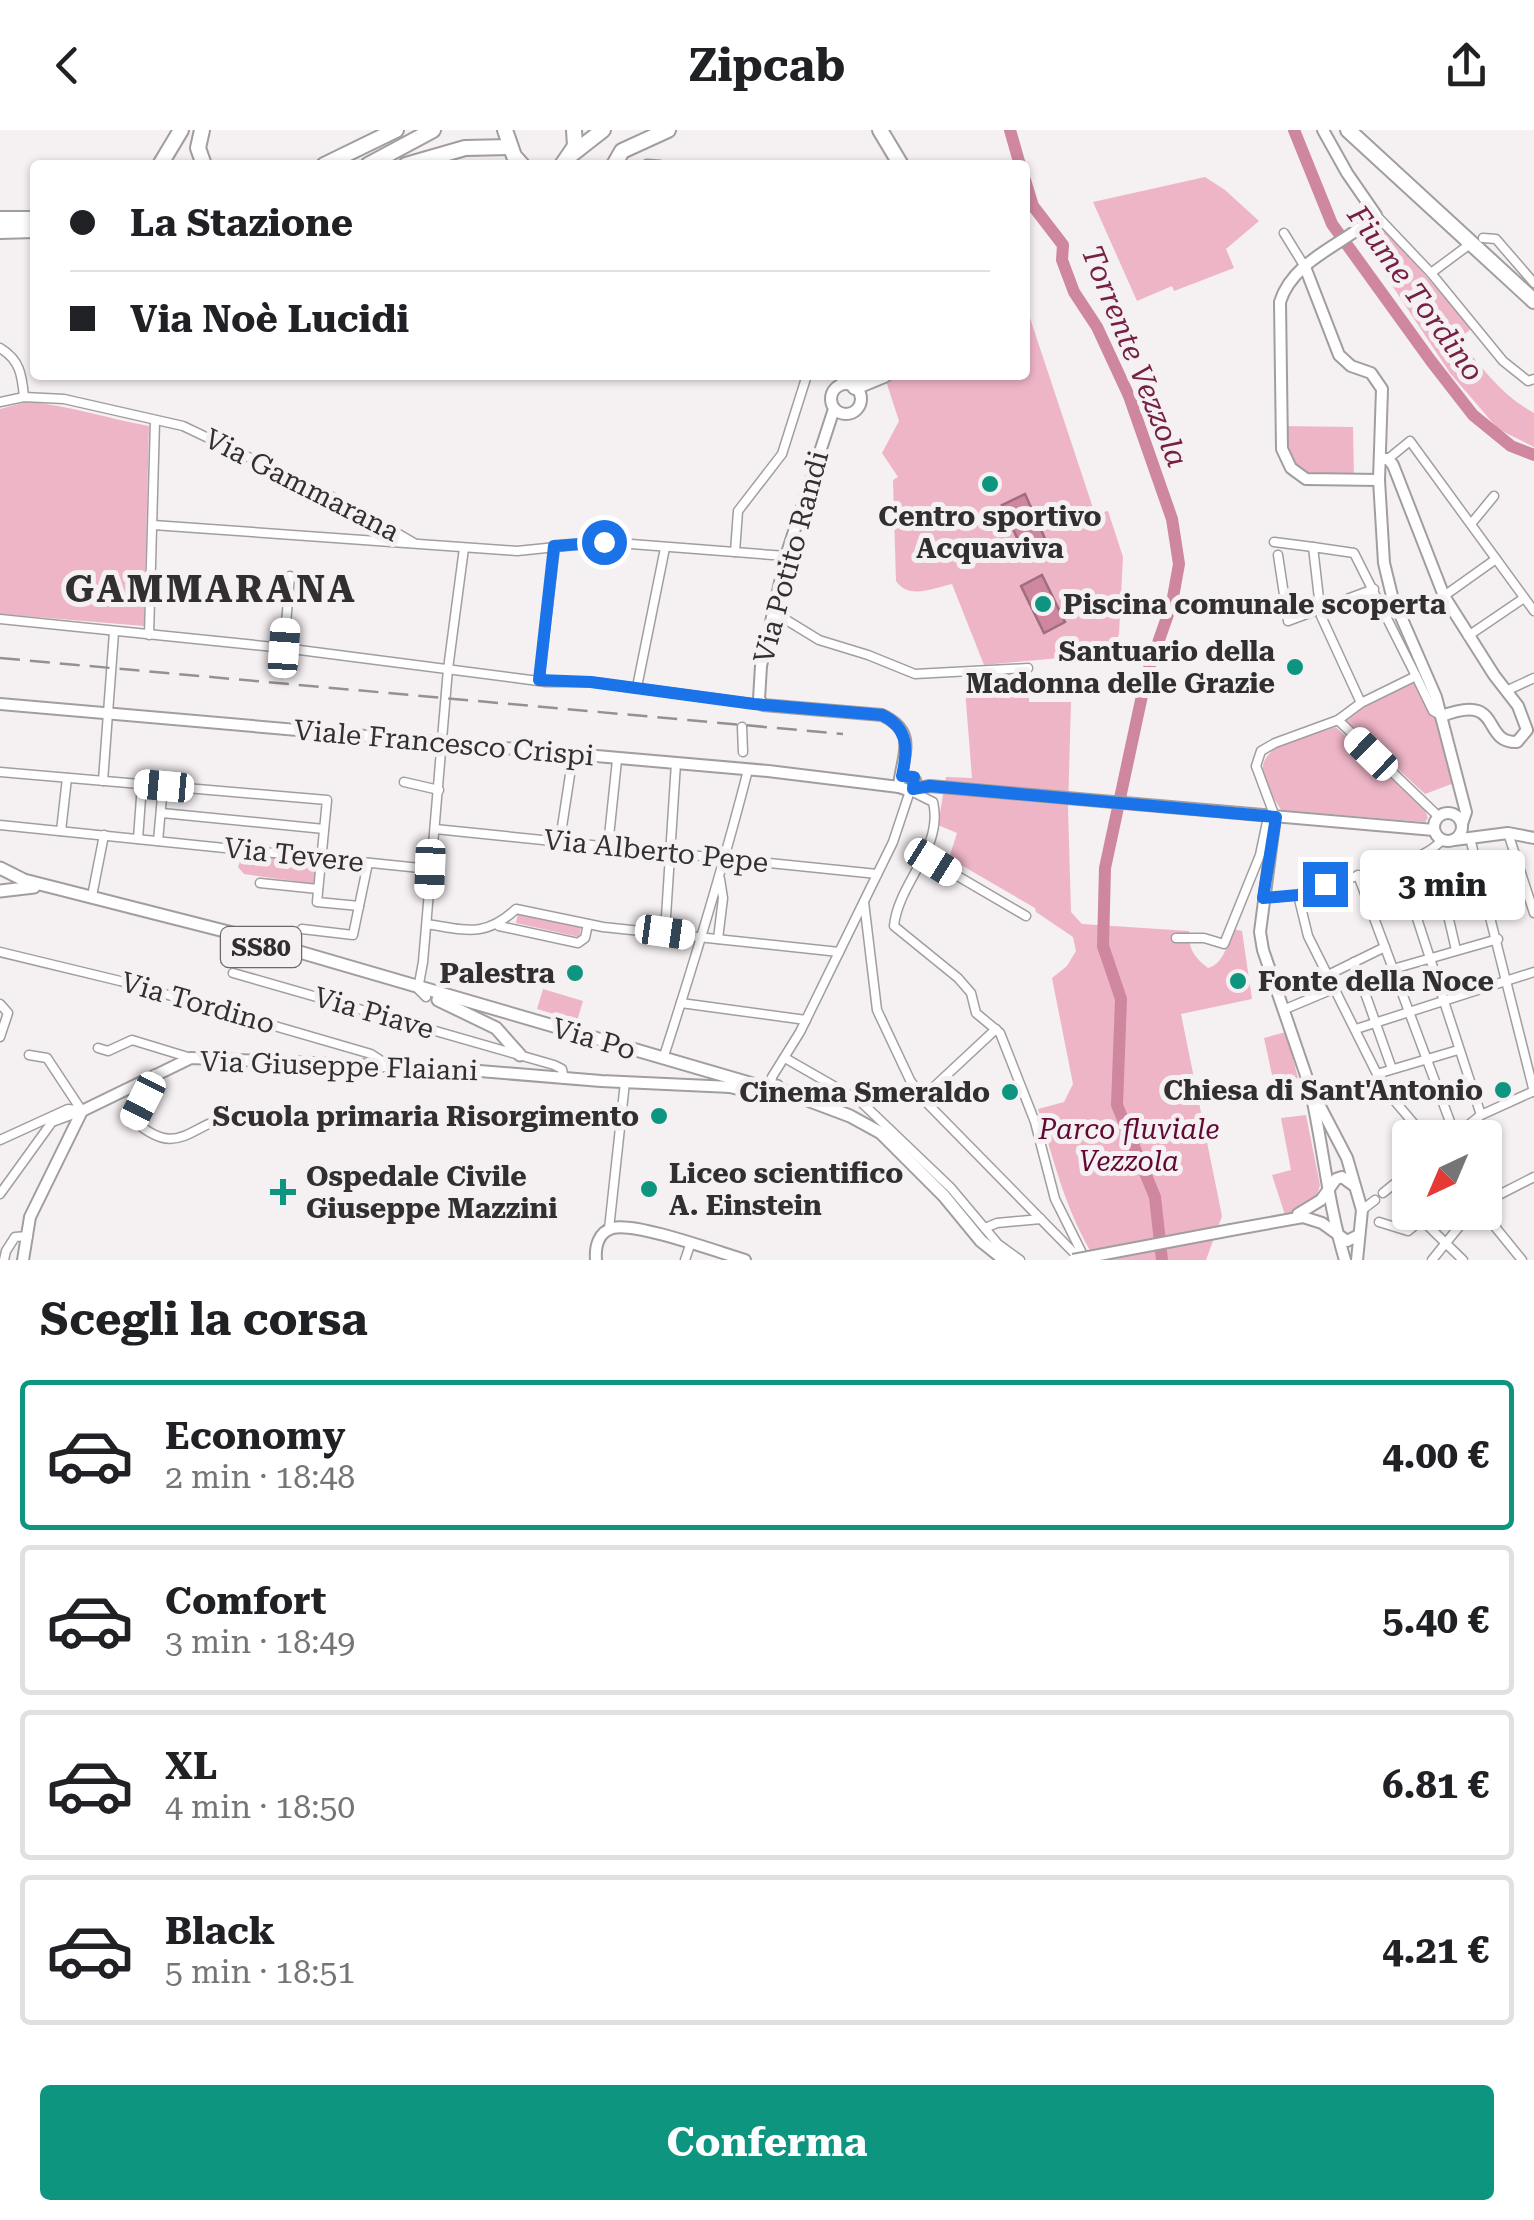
<!DOCTYPE html>
<html lang="it">
<meta charset="utf-8">
<style>
body{margin:0;font-family:"Roboto Serif",serif;background:#f6f6f6;color:#202124;height:100vh;display:flex;flex-direction:column;font-size:38px;white-space:nowrap}
*{box-sizing:border-box;margin:0}
p{font-size:32px;color:#757577}
.icon{flex:none;width:55px;height:55px;fill:none;stroke:currentColor;stroke-width:2;stroke-linecap:round;stroke-linejoin:round}
.map{position:relative;height:1130px;overflow:hidden}
.panel{display:flex;flex-direction:column;background:#fff;flex:1}
.panel>*{flex:none}
.hud{position:absolute;left:30px;top:30px;width:1000px;height:220px;border-radius:10px;box-shadow:0 2px 8px #0004;display:grid;align-content:center;height:220px;padding:0 40px;background:#fff}
.needle{width:65px;rotate:224deg}
.tools{position:absolute;left:1392px;top:990px;display:grid;gap:20px}
.tools a{display:grid;place-items:center;width:110px;height:110px;border-radius:10px;background:#fff;box-shadow:0 2px 8px #0004;font-size:50px}
.end{position:absolute;width:45px;height:45px;margin:-22px;border:12px solid #1a73e8;background:#fff;box-shadow:0 0 0 5px #fff}
.from{border-radius:50%}
.bubble{position:absolute;height:70px;border-radius:10px;background:#fff;box-shadow:0 2px 8px #0004;font-size:32px;font-weight:700;line-height:70px;text-align:center}
.car{position:absolute;width:30px;height:60px;margin:-30px -15px;border-radius:12px;box-shadow:0 0 8px 2px #0007;background:linear-gradient(#fff 24%,#345 0 40%,#fff 0 76%,#345 0 86%,#fff 0)}
.hud b{display:flex;align-items:center;gap:35px;height:95px;font-size:38px}
.hud b+b{border-top:2px solid #e0e0e0}
.hud i{width:25px;height:25px;background:#202124}
ul{padding:0;list-style:none}
li{display:flex;align-items:center;gap:30px;height:150px;margin:0 20px 15px;padding:0 20px;border:5px solid #e0e0e0;border-radius:10px}
li div{flex:1}
li b{display:block;font-size:38px}
li em{font-style:normal;font-weight:700}
li.on{border-color:#0e9580}
li>.icon{width:90px;height:90px;stroke-width:1.5}
h2{padding:0 40px;font-size:45px;line-height:120px}
.action{display:flex;gap:20px;margin-top:auto;padding:20px 40px}
.action a{flex:1;height:115px;border-radius:10px;background:#0e9580;color:#fff;font-size:40px;font-weight:700;line-height:115px;text-align:center}
header{display:flex;justify-content:space-between;align-items:center;height:130px;padding:0 40px;background:#fff;font-size:45px;font-weight:700}
.map>svg:first-child{display:block}
.green{fill:#eeb5c7}
.water{fill:#ce879f;stroke:#9f6d7e;stroke-width:2.5}
.lines{fill:none;stroke-linecap:round;stroke-linejoin:round}
.river{stroke:#ce879f;stroke-width:12}
.street-casing{stroke:#a29e9f;stroke-width:11}
.secondary-casing{stroke:#a29e9f;stroke-width:14}
.primary-casing{stroke:#a29e9f;stroke-width:15}
.highway-casing{stroke:#a29e9f;stroke-width:18}
.street{stroke:#fff;stroke-width:8}
.secondary{stroke:#fff;stroke-width:10}
.primary{stroke:#fff;stroke-width:11}
.highway{stroke:#fff;stroke-width:14}
.rail{stroke:#959193;stroke-width:2.5;stroke-dasharray:20 10;stroke-linecap:butt}
.secondary-bridge-casing{stroke:#a29e9f;stroke-width:14;stroke-linecap:butt}
.secondary-bridge{stroke:#fff;stroke-width:10}
.route{stroke:#1a73e8;stroke-width:12}
.poi-dot{fill:#0e9580;stroke:#f5f0f2;stroke-width:4}
.labels{text-anchor:middle;dominant-baseline:central;stroke-width:10;stroke-linejoin:round;paint-order:stroke}
.shield{fill:#f5f0f2;stroke:#6c696a;stroke-width:2.5}
.shield-label{font-size:25px;font-weight:bold;fill:#312f30}
.street-label{font-size:28px;fill:#312f30;stroke:#f5f0f2}
.poi-label{font-size:28px;font-weight:bold;fill:#312f30;stroke:#f5f0f2;text-anchor:end}
.park-label{font-size:28px;font-style:italic;fill:#610934;stroke:#f5f0f2}
.water-label{font-size:30px;font-style:italic;fill:#752045;stroke:#f5f0f2}
.district-label{font-size:38px;font-weight:bold;letter-spacing:2.5px;fill:#312f30;stroke:#f5f0f2}
</style>
<header><svg class="icon" aria-label="back" viewBox="0 0 24 24"><path d="M15 5l-7 7 7 7"/></svg>Zipcab<svg class="icon" aria-label="share" viewBox="0 0 24 24"><path d="M12 15V3M7 8l5-5 5 5M5 13v7h14v-7"/></svg></header>
<div class="map">
<svg width="1534" height="1130" viewBox="0 0 1534 1130">
<rect width="100%" height="100%" fill="#f5f0f2"/>
<g class="green">
<polygon points="1205,47 1225,60 1259,91 1226,119 1234,138 1174,161 1172,156 1137,171 1093,72"/>
<path d="M1375 92H1378L1472 198 1459 209C1481 237 1502 266 1534 283V317L1498 299 1450 243 1358 104Z"/>
<path d="M1025 173 1095 384 1108 381 1123 427 1119 504 1113 523 984 535 952 454C933 458 909 470 896 451L893 350 898 347 882 323 899 291 886 251 902 245H1025Z"/>
<path d="M27 272C69 275 108 289 149 296L144 496 0 484V279Z"/>
<polygon points="1282,296 1353,297 1354,350 1306,349 1291,338"/>
<path d="M1028 538 1029 572H1071L1068 678 1071 782 1082 794 1189 801C1189 819 1193 826 1208 838 1224 834 1228 813 1233 799L1242 801 1252 869 1181 884 1222 1086 1206 1130H1096C1066 1083 1054 1031 1038 979L1064 972 1073 954 1052 848 1067 836 1076 821 1073 807 1036 782 1035 778 949 728 957 703 938 695 946 647 972 648 964 547Z"/>
<polygon points="1416,546 1442,586 1457,652 1425,664 1346,591 1367,575 1365,570"/>
<path d="M1336 597 1425 680 1428 688 1425 692 1281 680C1275 670 1265 656 1263 644 1257 612 1314 605 1336 597Z"/>
<polygon points="243,723 317,731 315,754 244,744 238,737"/>
<polygon points="518,783 581,797 579,807 516,793"/>
<polygon points="543,859 583,871 577,891 537,879"/>
<polygon points="1286,902 1298,948 1274,954 1264,908"/>
<path d="M1306 985 1320 1055C1316 1073 1302 1079 1286 1088L1272 1045 1291 1040 1281 988Z"/>
</g>
<g class="water">
<polygon points="1025,364 1047,413 1024,423 1002,375"/>
<polygon points="1042,445 1065,492 1044,503 1021,456"/>
</g>
<g class="lines">
<g class="river">
<polyline points="1010,0 1020,35"/>
<polyline points="1294,0 1332,94 1431,231 1473,285 1511,316 1534,325"/>
<polyline points="1025,50 1033,76 1063,115 1062,130 1074,162 1097,197 1129,266 1172,389 1179,434 1172,473 1146,547 1105,738 1103,816 1121,869 1117,975 1155,1067 1162,1130"/>
</g>
<defs>
<g id="street">
<polyline points="647,34 660,35"/>
<polyline points="1376,85 1431,143 1503,231 1528,251 1534,249"/>
<polyline points="1284,103 1305,137"/>
<polyline points="1483,108 1496,109 1534,153"/>
<polyline points="1431,143 1466,117"/>
<path d="M0 218C20 230 22 245 24 267"/>
<polyline points="841,255 842,245"/>
<polyline points="0,272 24,267 64,269 183,296 349,375 414,413"/>
<polyline points="1388,329 1410,311 1534,481"/>
<polyline points="1471,394 1494,366"/>
<polyline points="153,395 517,421 605,412 786,426"/>
<polyline points="1274,412 1313,417"/>
<polyline points="735,422 738,381 782,324 807,245"/>
<polyline points="1278,425 1288,491 1374,459"/>
<polyline points="1444,466 1496,429"/>
<polyline points="775,483 819,510 868,525 915,544 1028,538"/>
<polyline points="0,489 284,518 546,552 591,552 763,575"/>
<polyline points="149,505 155,291"/>
<polyline points="1468,506 1524,468"/>
<polyline points="284,518 290,446"/>
<polyline points="1416,546 1433,581 1442,586"/>
<polyline points="539,550 555,416"/>
<polyline points="637,557 665,418"/>
<polyline points="1506,561 1534,548"/>
<polyline points="1338,590 1438,686"/>
<polyline points="742,597 743,622"/>
<polyline points="0,642 327,670 317,772 359,776"/>
<polyline points="103,651 114,502"/>
<polyline points="404,652 439,660"/>
<path d="M911 661 933 672C944 718 898 753 894 796L958 848 971 863 976 883 1000 903 1035 992 1055 1069 1085 1129"/>
<polyline points="162,683 324,699"/>
<polyline points="1275,687 1256,636 1261,621 1275,613 1338,590 1361,573 1416,546 1354,423 1313,417 1321,486 1361,573"/>
<polyline points="0,695 430,739"/>
<polyline points="435,699 877,744"/>
<polyline points="61,701 67,648"/>
<polyline points="1508,703 1534,783"/>
<polyline points="1470,708 1534,962"/>
<polyline points="138,709 142,654"/>
<polyline points="560,710 573,625"/>
<polyline points="158,711 163,656"/>
<polyline points="608,716 617,630"/>
<polyline points="1433,720 1456,820"/>
<polyline points="925,727 1026,786"/>
<polyline points="1399,733 1481,985"/>
<polyline points="1358,745 1455,1005"/>
<polyline points="260,753 318,759"/>
<polyline points="1298,765 1308,806 1377,944 1388,963 1426,1008"/>
<polyline points="92,766 104,705"/>
<path d="M1263 768 1298 765 1330 750 1336 752C1366 743 1422 733 1442 710"/>
<polyline points="1367,769 1407,756"/>
<polyline points="864,772 877,880 910,950 922,968 1081,1130"/>
<path d="M427 794C466 800 485 808 516 779L603 797 839 822"/>
<polyline points="499,796 578,813 585,808 588,794"/>
<polyline points="302,799 353,805 368,733"/>
<polyline points="665,802 676,633"/>
<polyline points="1176,808 1204,808 1224,814 1260,725 1268,687"/>
<polyline points="718,809 723,768 720,749"/>
<polyline points="0,822 120,851 371,924 388,935"/>
<polyline points="1354,832 1392,939"/>
<polyline points="1393,839 1498,809"/>
<polyline points="233,843 554,935 562,939 564,949"/>
<polyline points="1326,846 1385,817"/>
<polyline points="426,867 418,859 423,832 448,539 464,418"/>
<polyline points="681,873 806,890"/>
<polyline points="0,874 8,883 0,907"/>
<polyline points="1283,880 1333,859"/>
<polyline points="1356,899 1534,842"/>
<polyline points="98,918 108,921 132,910 191,928"/>
<polyline points="29,925 47,928 82,981"/>
<polyline points="785,928 860,971 951,1058 998,1114 1020,1130"/>
<path d="M663 929C694 833 723 737 748 640"/>
<path d="M155 944 133 990C180 1031 188 993 235 986 246 984 262 992 273 995"/>
<polyline points="1377,944 1458,920"/>
<polyline points="771,957 772,947 800,902 893,712 910,661"/>
<polyline points="922,968 996,899"/>
<polyline points="1452,1008 1481,985 1534,961"/>
<polyline points="0,1010 68,979 77,980"/>
<polyline points="1383,1063 1410,1041"/>
<polyline points="0,1064 52,992 82,981"/>
<polyline points="1485,1072 1534,1047"/>
<polyline points="1362,1080 1375,1070"/>
<polyline points="1483,1082 1522,1130"/>
<polyline points="1423,1091 1463,1130"/>
<polyline points="1379,1092 1408,1101 1431,1082"/>
<polyline points="985,1098 997,1093 1041,1089"/>
<polyline points="609,1099 625,952"/>
<polyline points="4,1130 6,1121 15,1107 28,1106"/>
<polyline points="685,1130 690,1115"/>
<polyline points="1432,1130 1471,1082"/>
</g>
<g id="secondary">
<path d="M1323 0 1347 43 1376 85C1346 114 1293 129 1280 172L1282 319 1291 338 1306 349 1379 350"/>
<polyline points="1305,137 1339,225 1351,236 1371,243 1382,259 1379,350 1384,433 1392,466 1436,567 1466,682 1462,694"/>
<circle cx="846" cy="269" r="15"/>
<path d="M834 279 786 426 761 536 759 569 763 575 882 585C920 603 901 627 899 657L911 661 915 650"/>
<path d="M1380 329H1388L1393 335 1444 466 1494 545 1518 576 1527 600 1517 612C1480 613 1504 562 1442 586"/>
<polyline points="0,574 768,641 899,657"/>
<polyline points="913,659 930,656 1434,700"/>
<circle cx="1448" cy="697" r="14"/>
<polyline points="1275,687 1260,802 1263,820 1310,957 1347,1028 1362,1080 1357,1130"/>
<polyline points="1454,710 1508,703 1534,708"/>
<path d="M1313 972C1324 1025 1329 1078 1345 1130"/>
<polyline points="1298,1084 1321,1070 1336,1049 1342,1047 1353,1055"/>
<polyline points="1231,1100 1303,1087 1322,1093 1347,1111 1359,1105"/>
<polyline points="1008,1128 1013,1130"/>
<polyline points="23,1130 30,1087 82,981 191,928 455,939 601,951 731,957"/>
<path d="M596 1130C595 1117 598 1102 613 1098 636 1092 718 1122 745 1130"/>
</g>
<g id="primary">
<polyline points="0,738 24,750 248,807 770,959 777,956 781,964 773,967 770,959"/>
<polyline points="0,761 34,757"/>
<polyline points="438,870 496,898 520,925"/>
<polyline points="728,956 773,967"/>
<polyline points="781,960 850,986 881,1003 944,1066 981,1111 1001,1127"/>
</g>
<g id="highway">
<polyline points="202,0 198,18 204,35"/>
<polyline points="505,0 514,26 522,35"/>
<polyline points="880,0 901,35"/>
<polyline points="1348,0 1534,171"/>
<polyline points="571,25 603,0"/>
<polyline points="160,35 181,0"/>
<polyline points="324,35 396,0"/>
<polyline points="368,35 433,0"/>
<polyline points="406,35 465,18 510,17"/>
<polyline points="562,35 575,16 574,0"/>
<polyline points="614,35 622,21 668,0"/>
<polyline points="0,89 35,89"/>
<polyline points="0,101 35,100"/>
<polyline points="855,257 884,245"/>
</g>
</defs>
<use href="#street" class="street-casing"/>
<use href="#secondary" class="secondary-casing"/>
<use href="#primary" class="primary-casing"/>
<use href="#highway" class="highway-casing"/>
<use href="#street" class="street"/>
<use href="#secondary" class="secondary"/>
<use href="#primary" class="primary"/>
<use href="#highway" class="highway"/>
<polyline class="rail" points="0,528 843,604"/>
<defs>
<polyline id="secondary-bridge" points="1073,1130 1231,1100"/>
</defs>
<use href="#secondary-bridge" class="secondary-bridge-casing"/>
<use href="#secondary-bridge" class="secondary-bridge"/>
</g>
<g class="lines">
<path class="route" d="M604 412 554 416 539 550 591 552 754 574 882 585C909 598 908 620 902 646L914 647 913 659 930 656 1276 687 1263 768 1298 765 1325 754"/>
</g>
<g class="poi-dot">
<circle cx="990" cy="354" r="10"/>
<circle cx="1043" cy="474" r="10"/>
<circle cx="1295" cy="537" r="10"/>
<circle cx="575" cy="843" r="10"/>
<circle cx="1238" cy="851" r="10"/>
<circle cx="1503" cy="960" r="10"/>
<circle cx="1010" cy="962" r="10"/>
<circle cx="659" cy="986" r="10"/>
<circle cx="649" cy="1059" r="10"/>
<path d="M278 1047h10v10h10v10h-10v10h-10v-10h-10v-10h10z"/>
</g>
<g class="labels">
<rect class="shield" x="221" y="797" width="80" height="40" rx="8"/>
<g class="shield-label">
<text x="261" y="817">SS80</text>
</g>
<g class="street-label">
<text transform="translate(302 355) rotate(27)">Via Gammarana</text>
<text transform="translate(791 427) rotate(-75)">Via Potito Randi</text>
<text transform="translate(444 613) rotate(5)">Viale Francesco Crispi</text>
<text transform="translate(656 721) rotate(6)">Via Alberto Pepe</text>
<text transform="translate(294 725) rotate(6)">Via Tevere</text>
<text transform="translate(198 873) rotate(16)">Via Tordino</text>
<text transform="translate(374 883) rotate(16)">Via Piave</text>
<text transform="translate(594 909) rotate(16)">Via Po</text>
<text transform="translate(339 936) rotate(2)">Via Giuseppe Flaiani</text>
</g>
<g class="poi-label">
<text x="990" y="386" text-anchor="middle">Centro sportivo<tspan x="990" dy="32">Acquaviva</tspan></text>
<text x="1063" y="474" text-anchor="start">Piscina comunale scoperta</text>
<text x="1275" y="521">Santuario della<tspan x="1275" dy="32">Madonna delle Grazie</tspan></text>
<text x="555" y="843">Palestra</text>
<text x="1258" y="851" text-anchor="start">Fonte della Noce</text>
<text x="1483" y="960">Chiesa di Sant'Antonio</text>
<text x="990" y="962">Cinema Smeraldo</text>
<text x="639" y="986">Scuola primaria Risorgimento</text>
<text x="669" y="1043" text-anchor="start">Liceo scientifico<tspan x="669" dy="32">A. Einstein</tspan></text>
<text x="306" y="1046" text-anchor="start">Ospedale Civile<tspan x="306" dy="32">Giuseppe Mazzini</tspan></text>
</g>
<g class="park-label">
<text x="1129" y="999">Parco fluviale<tspan x="1129" dy="32">Vezzola</tspan></text>
</g>
<g class="water-label">
<text transform="translate(1416 163) rotate(54)">Fiume Tordino</text>
<text transform="translate(1135 226) rotate(68)">Torrente Vezzola</text>
</g>
<g class="district-label">
<text x="211" y="459">GAMMARANA</text>
</g>
</g>
</svg>
<div class="tools">
<a><svg class="needle" viewBox="-14 -14 28 28"><path d="M0-13l5 13h-10z" fill="#e53935"/><path d="M0 13l5-13h-10z" fill="#757577"/></svg></a>
</div>
<i class="end from" style="left:604px;top:412px"></i>
<i class="end" style="left:1325px;top:754px"></i>
<div class="bubble" style="left:1360px;top:720px;width:165px">3 min</div>
<i class="car" style="left:284px;top:518px;rotate:4deg"></i>
<i class="car" style="left:1371px;top:624px;rotate:314deg"></i>
<i class="car" style="left:164px;top:656px;rotate:275deg"></i>
<i class="car" style="left:933px;top:732px;rotate:122deg"></i>
<i class="car" style="left:430px;top:739px;rotate:182deg"></i>
<i class="car" style="left:665px;top:802px;rotate:98deg"></i>
<i class="car" style="left:143px;top:971px;rotate:207deg"></i>
<div class="hud">
<b><i class="from"></i>La Stazione</b>
<b><i></i>Via Noè Lucidi</b>
</div>
</div>
<section class="panel">
<h2>Scegli la corsa</h2>
<ul>
<li class="on"><svg class="icon" aria-label="car" viewBox="0 0 24 24"><path d="M5 17H2v-5l4-1 3-4h7l3 4 3 1v5h-3M9 17h6M6 11h13"/><circle cx="7" cy="17" r="2"/><circle cx="17" cy="17" r="2"/></svg><div><b>Economy</b><p>2 min · 18:48</p></div><em>4.00 €</em></li>
<li><svg class="icon" aria-label="car" viewBox="0 0 24 24"><path d="M5 17H2v-5l4-1 3-4h7l3 4 3 1v5h-3M9 17h6M6 11h13"/><circle cx="7" cy="17" r="2"/><circle cx="17" cy="17" r="2"/></svg><div><b>Comfort</b><p>3 min · 18:49</p></div><em>5.40 €</em></li>
<li><svg class="icon" aria-label="car" viewBox="0 0 24 24"><path d="M5 17H2v-5l4-1 3-4h7l3 4 3 1v5h-3M9 17h6M6 11h13"/><circle cx="7" cy="17" r="2"/><circle cx="17" cy="17" r="2"/></svg><div><b>XL</b><p>4 min · 18:50</p></div><em>6.81 €</em></li>
<li><svg class="icon" aria-label="car" viewBox="0 0 24 24"><path d="M5 17H2v-5l4-1 3-4h7l3 4 3 1v5h-3M9 17h6M6 11h13"/><circle cx="7" cy="17" r="2"/><circle cx="17" cy="17" r="2"/></svg><div><b>Black</b><p>5 min · 18:51</p></div><em>4.21 €</em></li>
</ul>
<div class="action"><a>Conferma</a></div>
</section>
